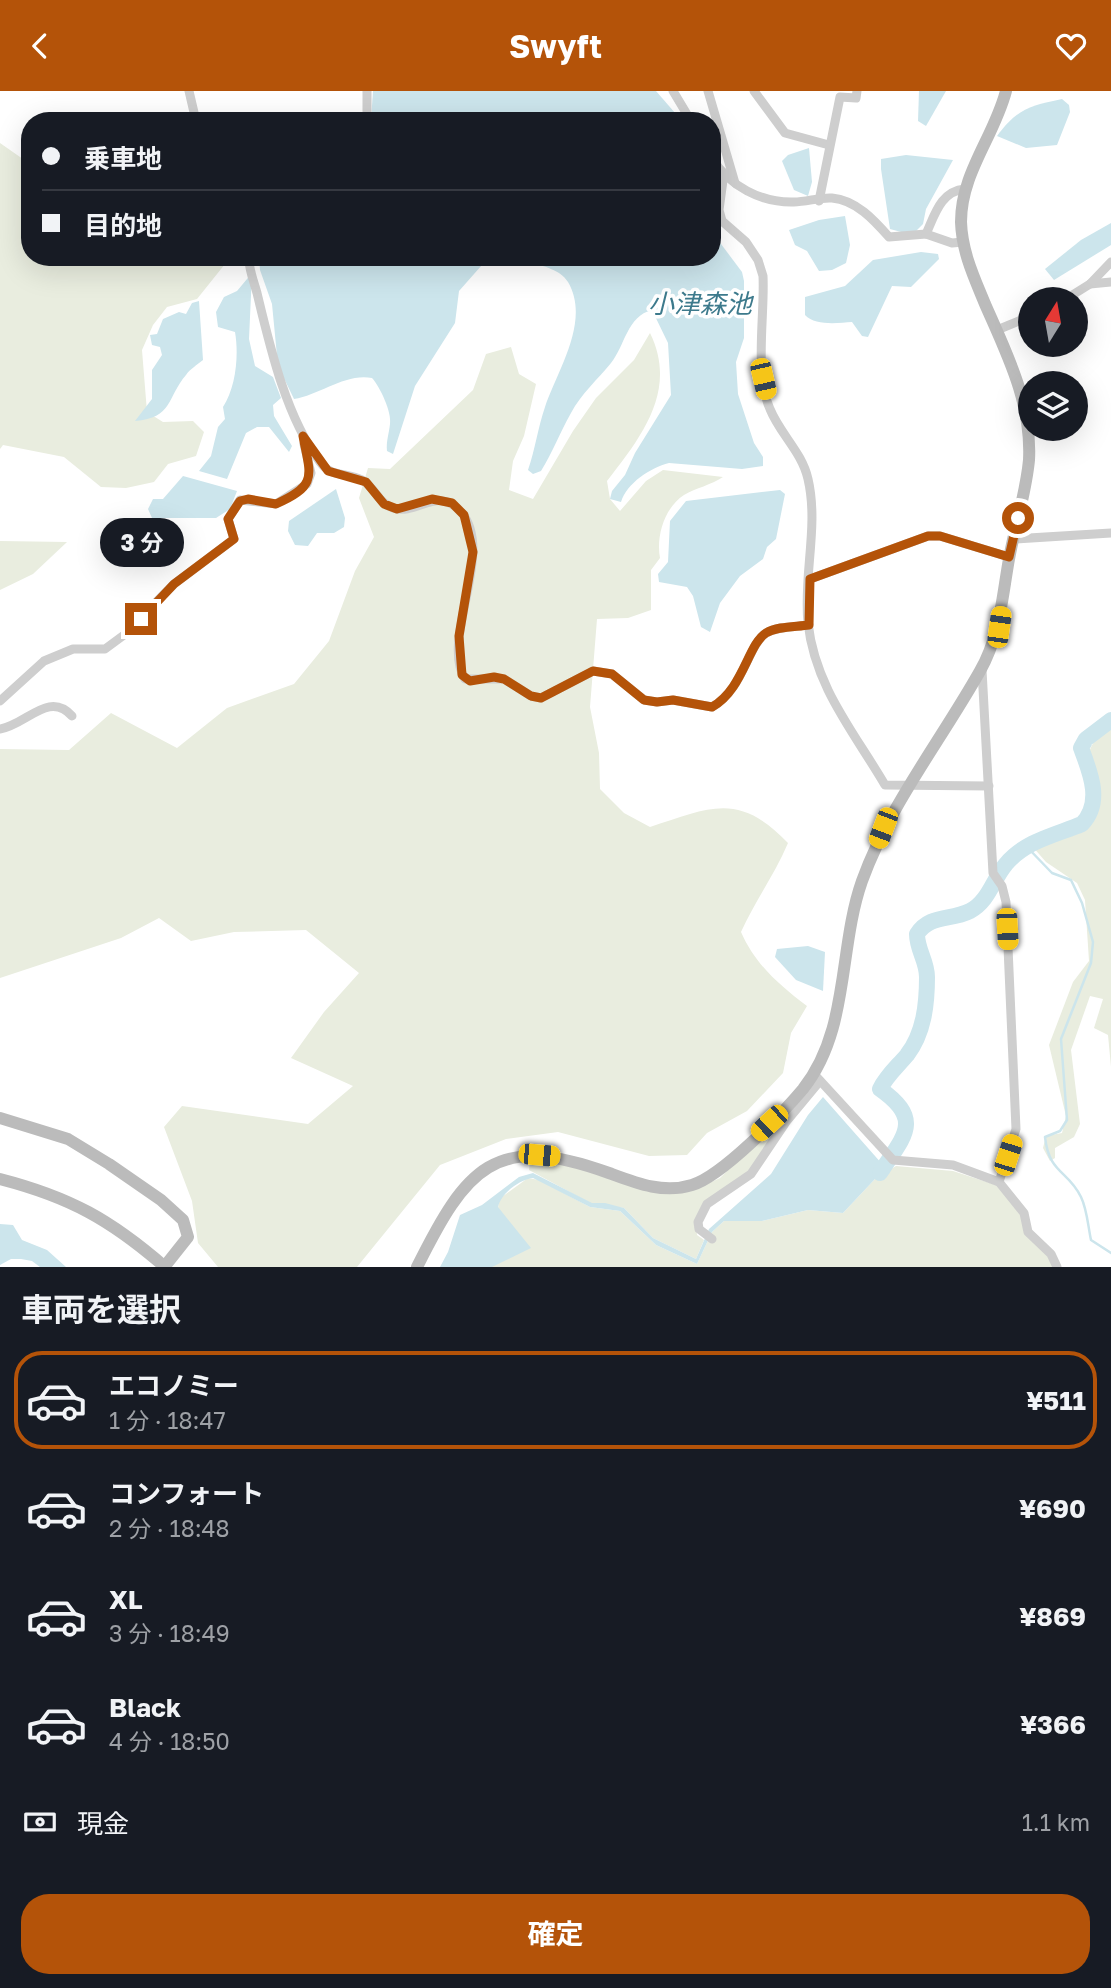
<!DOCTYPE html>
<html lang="ja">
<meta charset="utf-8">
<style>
body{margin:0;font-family:"Golos Text","Noto Sans JP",sans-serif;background:#242831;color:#f1f3f6;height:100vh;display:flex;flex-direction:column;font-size:26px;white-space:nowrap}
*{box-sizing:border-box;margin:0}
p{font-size:23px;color:#9ea1a6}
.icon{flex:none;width:38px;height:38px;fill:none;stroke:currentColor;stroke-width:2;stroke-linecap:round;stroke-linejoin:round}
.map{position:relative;height:1176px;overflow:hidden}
.details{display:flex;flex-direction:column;background:#171b24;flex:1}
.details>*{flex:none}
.top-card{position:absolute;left:21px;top:21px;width:700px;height:154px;border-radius:28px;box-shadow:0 7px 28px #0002;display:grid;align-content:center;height:154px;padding:0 21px;background:#171b24}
.needle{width:46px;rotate:11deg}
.fabs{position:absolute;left:1018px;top:196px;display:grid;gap:14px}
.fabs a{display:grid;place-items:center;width:70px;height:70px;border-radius:50%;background:#171b24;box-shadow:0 7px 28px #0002;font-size:35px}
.end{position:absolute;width:32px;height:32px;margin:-16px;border:9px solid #b45309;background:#fff;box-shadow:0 0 0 4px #fff}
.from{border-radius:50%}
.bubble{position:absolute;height:49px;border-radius:24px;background:#171b24;box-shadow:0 7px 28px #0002;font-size:23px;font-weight:700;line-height:49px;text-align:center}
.car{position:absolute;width:21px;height:42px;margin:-21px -10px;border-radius:9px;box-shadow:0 0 5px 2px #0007;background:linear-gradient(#f5c518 24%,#345 0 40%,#f5c518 0 76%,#345 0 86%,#f5c518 0)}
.top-card b{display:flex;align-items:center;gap:24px;height:66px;font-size:26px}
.top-card b+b{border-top:2px solid #363941}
.top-card i{width:18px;height:18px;background:#f1f3f6}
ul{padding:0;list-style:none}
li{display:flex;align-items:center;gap:21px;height:98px;margin:0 14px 10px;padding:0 7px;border:4px solid transparent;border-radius:28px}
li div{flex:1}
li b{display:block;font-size:26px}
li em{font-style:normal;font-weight:700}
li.selected{border-color:#b45309}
li>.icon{width:63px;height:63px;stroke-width:1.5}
h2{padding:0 21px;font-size:32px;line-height:84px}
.pay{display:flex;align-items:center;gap:18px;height:77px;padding:0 21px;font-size:26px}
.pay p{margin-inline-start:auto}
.action{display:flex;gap:14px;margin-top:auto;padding:14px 21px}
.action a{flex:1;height:80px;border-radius:28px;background:#b45309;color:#fff;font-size:28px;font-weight:700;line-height:80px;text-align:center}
header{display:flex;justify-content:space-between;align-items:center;height:91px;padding:0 21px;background:#b45309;color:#fff;font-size:32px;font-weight:700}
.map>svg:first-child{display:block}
.green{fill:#e9eddf}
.water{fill:#cce5ec}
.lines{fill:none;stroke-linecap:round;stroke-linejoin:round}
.stream{stroke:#cce5ec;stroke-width:2.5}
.river{stroke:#cce5ec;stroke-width:16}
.street{stroke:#cecece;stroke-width:9}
.secondary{stroke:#bbb;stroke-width:12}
.route{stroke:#b45309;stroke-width:9}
.labels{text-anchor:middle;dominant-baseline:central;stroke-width:7;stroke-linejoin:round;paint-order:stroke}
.water-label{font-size:26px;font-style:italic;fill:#3d7a8c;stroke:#fff}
</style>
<header><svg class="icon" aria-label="back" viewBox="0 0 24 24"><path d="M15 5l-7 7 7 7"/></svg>Swyft<svg class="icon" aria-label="heart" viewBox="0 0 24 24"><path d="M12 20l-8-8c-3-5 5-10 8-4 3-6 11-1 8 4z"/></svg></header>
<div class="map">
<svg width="1111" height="1176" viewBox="0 0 1111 1176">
<rect width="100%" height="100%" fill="#fff"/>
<g class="green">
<polygon points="0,52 30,73 30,166 229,168 197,208 167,216 153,234 142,259 147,321 163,331 193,330 204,341 196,365 168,373 154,391 126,397 101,396 64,366 3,354 0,358"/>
<path d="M650 242C678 299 642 345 607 390L610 408 620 420 646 390 663 379 723 386C711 394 696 397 684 404 664 417 656 446 660 467L651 479V519L628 527 597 528 590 616 599 662 600 698 624 722 650 736C710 717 738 700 788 752 775 783 755 810 741 841 755 873 779 894 807 915L791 942 783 982 747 1020 707 1042 687 1064 649 1065 558 1041 506 1048 440 1074 357 1176H218L198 1152 192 1110 164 1036 182 1015 308 1033 353 995 291 967 324 921 359 882 306 839 234 841 191 850 159 827 121 847 0 887V658L69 659 111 622 177 657 227 617 294 593 329 550 355 480 374 446 359 407 368 377 390 378 473 299 486 263 511 256 519 283 536 293 524 345 513 370 509 399 533 408 573 340 596 307 634 269Z"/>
<polygon points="0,450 67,451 33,483 0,499"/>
<path d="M1111 633V976L1108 944 1094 937 1103 908 1090 905 1071 959 1080 1033 1074 1046 1055 1057V1067L1050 1070 1043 1057 1046 1045 1062 1042 1066 1025 1049 954 1073 891 1089 870 1085 809 1077 792 1046 771 1032 755C1064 744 1100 738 1097 695 1096 685 1088 674 1089 664 1090 651 1103 642 1111 633Z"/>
<polygon points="772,1035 777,1039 752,1076 696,1128 697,1144 704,1149 696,1168 653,1147 624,1117 592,1113 529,1079 530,1069 539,1069 694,1099 720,1087"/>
<polygon points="896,1075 953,1080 996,1094 1022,1123 1026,1143 1049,1165 1054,1176 492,1176 499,1108 528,1087 539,1089 590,1116 620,1120 656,1154 697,1173 712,1141 724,1130 762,1130 808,1119 843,1122 875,1088"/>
</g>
<g class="water">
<polygon points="373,0 656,0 682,30 371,30"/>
<polygon points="919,0 946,0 926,35 918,30"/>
<path d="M1062 8 1069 14 1070 21 1057 54 1026 57 997 45C1017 18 1029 15 1062 8Z"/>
<polygon points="809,57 812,91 808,105 794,99 782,70 788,64"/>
<polygon points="906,64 953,69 926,118 923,133 916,140 905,142 890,138 881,78 881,68"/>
<polygon points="845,125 850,154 846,172 832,179 819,180 807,160 795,154 789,139 819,129"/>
<polygon points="1111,132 1111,154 1054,189 1045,178 1081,149"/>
<path d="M712 141 742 181 744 190V247L736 271 738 303 754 352 763 366V375L742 378 669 372C650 377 627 392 621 411L610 408 612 400 625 384 635 362 671 304 668 252 652 219C627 225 625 255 611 272 598 288 581 303 571 322 560 341 553 361 541 380L533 383 528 379C535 359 538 336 545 316 557 280 591 230 568 191 560 178 543 176 530 170L528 166H712Z"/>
<path d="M921 161 938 163 939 168 911 196 892 195 868 246 862 245 852 231C838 232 815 235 805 224V206L845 195 873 169Z"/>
<path d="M259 166H489L459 200 455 232 415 295 393 363 387 360C386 350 389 343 390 333 392 321 380 296 372 287 345 282 320 304 294 308L278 275 272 213 260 179Z"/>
<path d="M252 182 249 248 255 275 273 286 281 307 273 314 274 325 292 355 289 361 269 336H257L246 342 227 388 199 380 211 365 218 336 225 328 223 316C236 296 239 264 235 241L218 236 216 221 224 206 237 200Z"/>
<path d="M199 210 203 269C197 274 190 278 186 284 167 306 173 327 135 330L152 308V279L162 264 160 256 152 254 150 244 157 243 163 228 179 221 186 223 192 212Z"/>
<polygon points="183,385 237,400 230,418 216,427 152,427 148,418 153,408 163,408"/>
<polygon points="336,398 345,427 344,436 334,442 317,442 308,455 295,454 288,440 289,430"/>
<polygon points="780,399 785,403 776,448 767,456 763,468 740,485 720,512 710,541 701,536 693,505 687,496 659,491 658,483 668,471 670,430 686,410"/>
<polygon points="808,855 825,861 823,900 796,889 775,866 777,858"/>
<path d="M823 1006 890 1082 875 1088 843 1122 808 1119 762 1130H724L712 1141 697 1173 656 1154 620 1120 590 1116 533 1087C519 1089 501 1102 498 1116L531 1157 492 1176H440L448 1161 460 1124 482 1114 519 1086 533 1082 592 1112H605L624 1117 653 1147 696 1168 709 1138 771 1083 808 1024Z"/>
<polygon points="0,1133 13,1134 22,1149 47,1159 66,1176 40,1176 32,1170 21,1168 11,1168 0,1174"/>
</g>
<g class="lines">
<path class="stream" d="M1027 756 1052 782 1071 789 1082 812 1093 851 1091 872 1061 948 1067 1029 1060 1040 1045 1046C1049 1083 1068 1079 1081 1106 1087 1118 1088 1135 1091 1149L1111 1162"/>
<path class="river" d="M880 1082C904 1045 924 1029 880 998 887 984 897 976 907 964 924 942 927 913 927 886 927 870 917 859 917 843 930 823 950 830 970 820 989 810 993 788 1006 773 1025 750 1055 744 1082 733 1103 711 1090 681 1081 657L1086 648 1111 629"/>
<g class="street">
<polyline points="189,0 196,30"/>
<polyline points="673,0 691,30"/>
<polyline points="708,0 735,92"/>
<polyline points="754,0 785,42 829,54"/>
<polyline points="367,30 367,0"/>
<path d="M712 67C729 95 761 112 794 111 806 111 821 106 832 107 856 109 874 129 889 146L926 143C935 123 941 100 965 98"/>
<path d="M724 82 719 119 722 130 746 151 758 169 763 185C765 224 754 283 770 318 780 343 802 361 808 388 819 435 803 485 808 532 815 596 854 641 885 694L989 695"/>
<polyline points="819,110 840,6 856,7 857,0"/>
<polyline points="926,143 952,152 963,151"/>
<path d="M249 166C248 176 254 191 257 202 270 256 286 326 320 371 331 387 347 381 362 389 375 396 378 412 393 417 418 425 438 393 462 422 495 462 440 548 465 588H504L531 605 541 607 593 580 612 583 644 609 657 611 673 609 712 616C743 599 748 554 766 542 778 535 795 536 809 534"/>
<polyline points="1090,193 1111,191"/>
<polyline points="1066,208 1090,193 1111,171"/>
<polyline points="997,239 1031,225"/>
<polyline points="1014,448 1111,442"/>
<polyline points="810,488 928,445 940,445 1009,466"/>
<polyline points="982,579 993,782 1002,795 1006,811 1016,1038 999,1091 1024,1122 1028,1141 1051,1163 1057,1176"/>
<polyline points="0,610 44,570 73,558 105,558 124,544 174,493 234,448 228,428 240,409 276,413 307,393 311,382 304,353"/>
<path d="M0 638C26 634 49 599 72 625"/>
<polyline points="814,983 893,1069 953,1074 999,1091"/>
<polyline points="712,1148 699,1138 698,1131 707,1113 751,1083 786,1031 820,990"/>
</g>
<g class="secondary">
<polyline points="0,1027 68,1048 109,1073 161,1109 183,1129 188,1146 165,1175"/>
<path d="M0 1088C70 1106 111 1129 165 1176"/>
<path d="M417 1176C466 1078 494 1040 609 1082 636 1092 663 1103 692 1094 722 1085 782 1023 803 998 850 939 838 858 862 790 890 713 940 651 980 580 1000 545 1002 507 1009 468 1015 435 1026 402 1029 369 1032 312 1007 263 985 213 974 186 962 161 961 131 961 82 994 46 1006 0"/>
</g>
</g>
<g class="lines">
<path class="route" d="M141 528 174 493 234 448 228 428 240 410 248 408 276 413C319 394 310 384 303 345L328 380 366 391 384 413 397 418 432 408 452 412 464 424 473 461 459 545 462 584 470 590 494 586 504 588 531 605 541 607 593 580 612 583 644 609 657 611 673 609 712 616C743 599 748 553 766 542 778 535 795 536 809 534L810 488 928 445H940L1009 466 1018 427"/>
</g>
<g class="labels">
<g class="water-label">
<text x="700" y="212">小津森池</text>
</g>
</g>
</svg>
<div class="fabs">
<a><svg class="needle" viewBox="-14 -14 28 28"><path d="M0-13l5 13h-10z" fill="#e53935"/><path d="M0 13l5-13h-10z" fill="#9ea1a6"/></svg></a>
<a><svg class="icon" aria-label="layers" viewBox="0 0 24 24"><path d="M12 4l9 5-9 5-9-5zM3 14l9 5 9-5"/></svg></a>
</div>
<i class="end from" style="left:1018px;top:427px"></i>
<i class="end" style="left:141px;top:528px"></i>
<div class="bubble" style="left:100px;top:427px;width:84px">3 分</div>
<i class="car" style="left:763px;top:288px;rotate:167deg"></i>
<i class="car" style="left:999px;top:536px;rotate:8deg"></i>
<i class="car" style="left:883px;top:737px;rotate:201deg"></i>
<i class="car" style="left:1007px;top:838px;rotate:177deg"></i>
<i class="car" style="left:769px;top:1032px;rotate:227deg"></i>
<i class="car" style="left:539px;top:1064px;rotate:95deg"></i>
<i class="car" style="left:1008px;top:1064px;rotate:18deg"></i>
<div class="top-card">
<b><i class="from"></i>乗車地</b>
<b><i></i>目的地</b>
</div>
</div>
<section class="details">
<h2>車両を選択</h2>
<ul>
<li class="selected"><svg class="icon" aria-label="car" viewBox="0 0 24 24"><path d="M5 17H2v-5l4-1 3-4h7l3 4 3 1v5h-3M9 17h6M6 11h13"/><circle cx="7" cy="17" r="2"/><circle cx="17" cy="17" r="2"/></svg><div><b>エコノミー</b><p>1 分 · 18:47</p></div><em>¥511</em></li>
<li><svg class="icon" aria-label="car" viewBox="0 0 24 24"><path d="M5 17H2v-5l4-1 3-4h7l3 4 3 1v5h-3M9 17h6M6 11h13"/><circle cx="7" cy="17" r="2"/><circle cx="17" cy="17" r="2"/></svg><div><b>コンフォート</b><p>2 分 · 18:48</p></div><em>¥690</em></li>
<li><svg class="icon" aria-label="car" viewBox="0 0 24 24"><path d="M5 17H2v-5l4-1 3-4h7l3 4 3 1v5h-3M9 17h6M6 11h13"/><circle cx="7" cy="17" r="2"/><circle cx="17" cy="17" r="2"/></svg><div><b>XL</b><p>3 分 · 18:49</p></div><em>¥869</em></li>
<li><svg class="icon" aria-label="car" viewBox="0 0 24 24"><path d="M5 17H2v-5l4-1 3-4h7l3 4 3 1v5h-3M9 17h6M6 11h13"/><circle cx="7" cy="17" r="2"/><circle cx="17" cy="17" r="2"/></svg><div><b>Black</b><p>4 分 · 18:50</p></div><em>¥366</em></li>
</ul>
<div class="pay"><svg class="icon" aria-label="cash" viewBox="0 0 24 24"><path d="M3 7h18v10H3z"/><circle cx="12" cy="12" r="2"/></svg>現金<p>1.1 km</p></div>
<div class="action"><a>確定</a></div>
</section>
